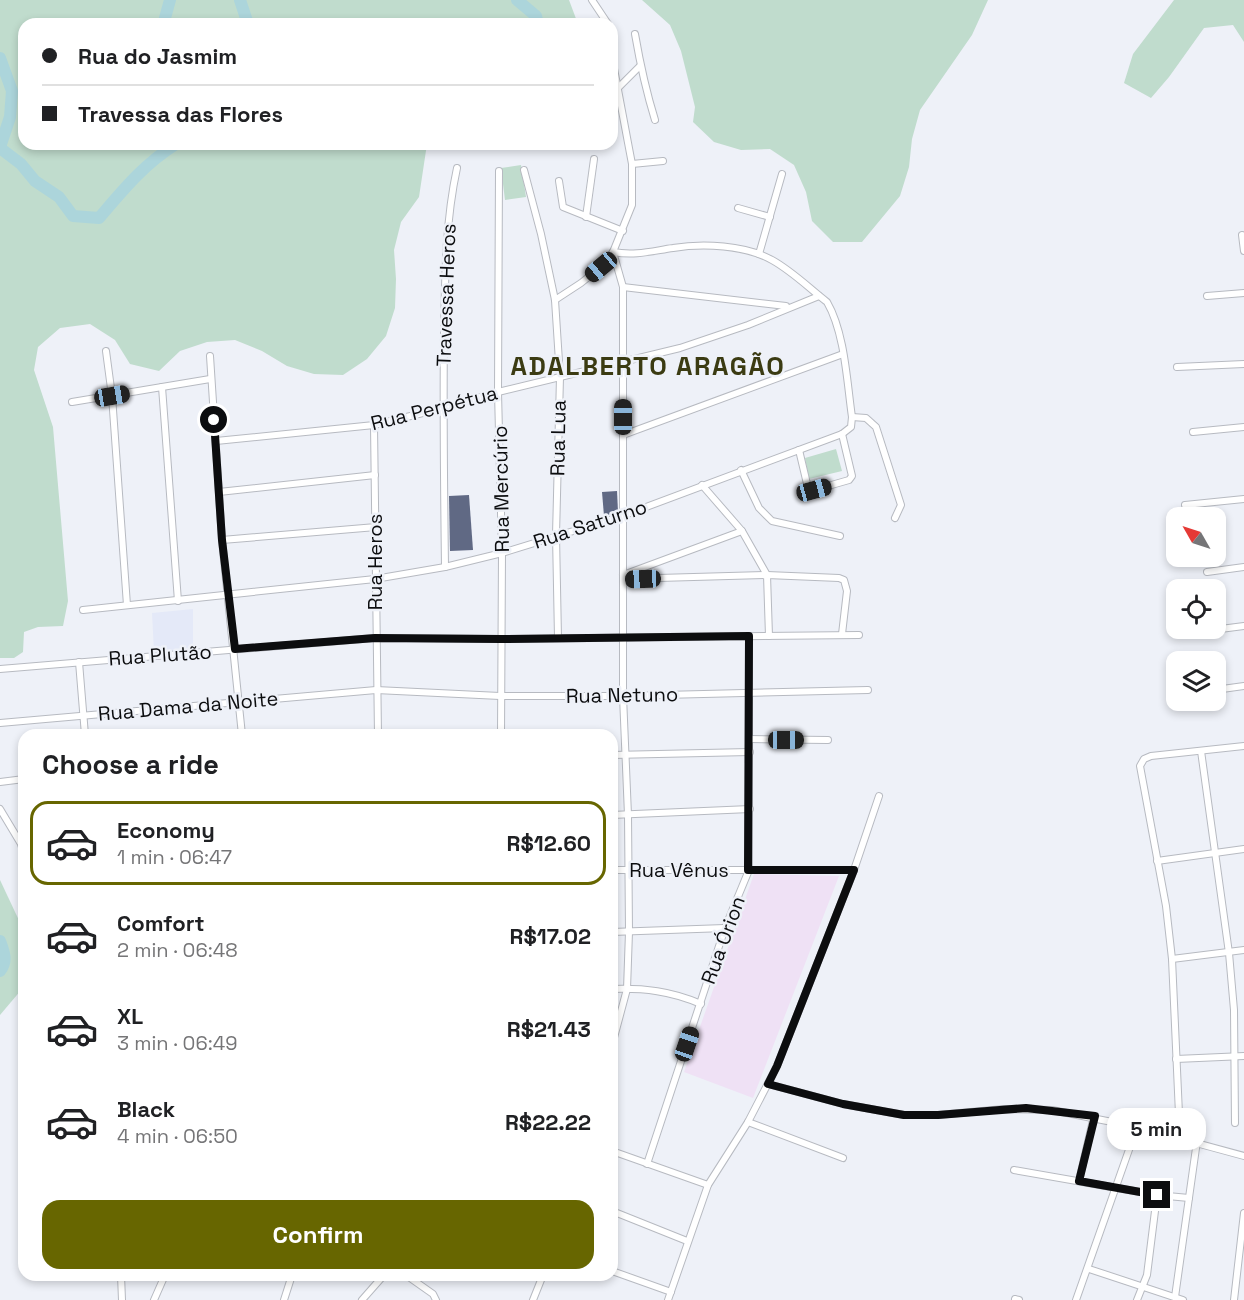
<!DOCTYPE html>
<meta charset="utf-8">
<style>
body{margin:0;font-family:"Space Grotesk",sans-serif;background:#f6f6f6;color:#202124;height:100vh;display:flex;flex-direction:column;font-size:22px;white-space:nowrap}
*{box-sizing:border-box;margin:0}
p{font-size:20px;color:#757577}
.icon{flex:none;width:33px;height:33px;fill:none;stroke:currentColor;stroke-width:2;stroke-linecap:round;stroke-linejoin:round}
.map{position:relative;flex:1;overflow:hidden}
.panel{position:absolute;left:18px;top:729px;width:600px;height:552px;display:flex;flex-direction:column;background:#fff;border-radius:18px;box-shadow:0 3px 9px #0003}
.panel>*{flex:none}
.top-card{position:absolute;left:18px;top:18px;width:600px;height:132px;border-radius:18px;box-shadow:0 3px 9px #0003;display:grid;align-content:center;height:132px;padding:0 24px;background:#fff}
.needle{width:39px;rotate:309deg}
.tools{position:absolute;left:1166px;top:507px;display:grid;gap:12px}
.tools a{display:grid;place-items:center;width:60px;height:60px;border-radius:12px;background:#fff;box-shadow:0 3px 9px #0003;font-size:30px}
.end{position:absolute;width:27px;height:27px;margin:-14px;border:8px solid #0c0d0f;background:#fff;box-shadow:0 0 0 3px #fff}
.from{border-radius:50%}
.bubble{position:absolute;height:42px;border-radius:18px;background:#fff;box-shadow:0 3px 9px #0003;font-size:20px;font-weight:800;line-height:42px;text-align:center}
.car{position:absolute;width:18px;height:36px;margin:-18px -9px;border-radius:8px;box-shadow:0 0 4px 2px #0007;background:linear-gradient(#222 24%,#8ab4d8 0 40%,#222 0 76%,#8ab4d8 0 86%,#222 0)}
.top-card b{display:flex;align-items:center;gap:21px;height:57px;font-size:22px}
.top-card b+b{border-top:2px solid #e0e0e0}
.top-card i{width:15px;height:15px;background:#202124}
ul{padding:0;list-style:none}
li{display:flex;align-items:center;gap:18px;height:84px;margin:0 12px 9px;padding:0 12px;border:3px solid transparent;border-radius:18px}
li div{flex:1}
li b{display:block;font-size:22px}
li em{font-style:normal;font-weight:800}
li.selected{border-color:#676600}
li>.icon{width:54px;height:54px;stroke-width:1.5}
h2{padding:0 24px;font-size:27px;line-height:72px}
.action{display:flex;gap:12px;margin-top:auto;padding:12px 24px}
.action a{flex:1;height:69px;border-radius:18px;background:#676600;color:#fff;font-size:24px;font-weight:800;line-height:69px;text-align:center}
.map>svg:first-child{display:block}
.built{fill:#e4e9f8}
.industrial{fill:#efe1f5}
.green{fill:#c0dccd}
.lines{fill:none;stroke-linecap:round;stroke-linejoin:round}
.river{stroke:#acd5db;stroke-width:12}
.building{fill:#606984}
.minor-casing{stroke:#b7bac1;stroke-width:8}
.minor{stroke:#fff;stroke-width:6}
.route{stroke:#0c0d0f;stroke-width:8}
.labels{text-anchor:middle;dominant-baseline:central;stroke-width:5;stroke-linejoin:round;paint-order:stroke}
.street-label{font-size:20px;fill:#0c0d0f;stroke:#eef1f8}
.district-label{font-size:26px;font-weight:bold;letter-spacing:1.5px;fill:#3b3b12;stroke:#eef1f8}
</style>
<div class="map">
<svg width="1244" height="1300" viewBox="0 0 1244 1300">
<rect width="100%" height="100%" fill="#eef1f8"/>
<polygon class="built" points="193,609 193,650 154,652 152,613"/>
<polygon class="industrial" points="754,874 839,876 753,1098 684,1072"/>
<g class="green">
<polygon points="0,0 569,0 578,24 24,24 24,144 427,144 419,197 401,222 394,250 396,279 395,308 386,336 367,359 343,375 314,374 287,366 262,351 235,340 207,342 180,351 159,371 130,364 115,340 90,324 60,328 38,347 34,370 53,427 68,601 63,626 38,627 24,632 23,652 14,658 0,658"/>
<polygon points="642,0 988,0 972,35 920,110 912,139 909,167 900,196 862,242 833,242 812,221 806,192 794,165 770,149 741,150 714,142 693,122 695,107 681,51 670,25"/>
<polygon points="1174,0 1244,0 1244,42 1233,25 1204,28 1169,77 1151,98 1124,83 1133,54"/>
<polygon points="521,165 526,197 505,200 501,168"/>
<polygon points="836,449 842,471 809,479 805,458"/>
<polygon points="0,880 24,931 22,989 0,1015"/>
</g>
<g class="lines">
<g class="river">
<polyline points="240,0 248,24"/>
<polyline points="517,0 536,16 538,24"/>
<polyline points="166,24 165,18 170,0"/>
<polyline points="0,58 12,91 10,117 0,147"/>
<path d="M0 148 21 164 35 181 59 197 73 216 99 218C123 190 144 164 176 144"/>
<path d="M0 941C4 952 8 961 0 971"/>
</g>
</g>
<g class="building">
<polygon points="617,491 618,512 604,516 602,492"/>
<polygon points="469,495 473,550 450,551 449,496"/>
</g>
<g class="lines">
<defs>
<g id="minor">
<polyline points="592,0 608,24"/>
<path d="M635 34C640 63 646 91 655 120"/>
<polyline points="616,90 640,66"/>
<polyline points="632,164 663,161"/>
<polyline points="524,170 541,234 555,300 560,377 556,535 558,638"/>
<polyline points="499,171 498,392 502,553 501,735"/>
<polyline points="559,181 563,207 623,231"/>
<polyline points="738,208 770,217"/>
<polyline points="586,217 594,159"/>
<polyline points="1242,235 1244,251"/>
<polyline points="759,254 782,174"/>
<polyline points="623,287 786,306"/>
<polyline points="1207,296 1244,293"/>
<polyline points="555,300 581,283 601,267 613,252 632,205 632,164 612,58"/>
<polyline points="106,351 112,396 127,605"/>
<polyline points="210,356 222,540 242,735"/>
<polyline points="1177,367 1244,364"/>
<polyline points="162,387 178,601"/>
<polyline points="72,402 210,379"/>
<polyline points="852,417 866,418 876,427 901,505 895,518"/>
<polyline points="374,425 378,735"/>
<polyline points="1193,432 1244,427"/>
<polyline points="623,435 843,354"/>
<polyline points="216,441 374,425 443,408 498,392 680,348 748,325 819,296"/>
<polyline points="799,450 808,488 814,490 849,480 852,476 842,434"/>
<polyline points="741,470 759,508 772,521 840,536"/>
<polyline points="702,485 742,531 767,575 769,636"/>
<polyline points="219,492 375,475"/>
<polyline points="1185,505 1244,499"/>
<polyline points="222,540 376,527"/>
<path d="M445 567C444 490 443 414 444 337 445 280 445 223 457 168"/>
<polyline points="1207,572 1244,567"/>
<polyline points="623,575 742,531"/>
<polyline points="623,579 767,575 839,578 844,580 847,591 842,634"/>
<path d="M83 610 375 579 445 567 502 553 622 516 842 434 851 427 852 417C847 383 845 333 827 302 809 288 792 271 772 260 745 245 703 243 673 248 652 251 635 256 613 252"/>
<polyline points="1182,634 1244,626"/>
<polyline points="79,662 85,735"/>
<polyline points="0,669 375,638 501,639 859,635"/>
<polyline points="1215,690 1244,686"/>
<polyline points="1175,696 1176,696"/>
<polyline points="0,723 376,690 500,696 623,696 868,690"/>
<polyline points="750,739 828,740"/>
<polyline points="1201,751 1229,953 1234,1010 1235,1123"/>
<polyline points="612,755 750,752"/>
<polyline points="0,782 24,779"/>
<polyline points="0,809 21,844 24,854"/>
<polyline points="612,815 750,809"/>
<polyline points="1157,861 1244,849"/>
<polyline points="612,870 854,870"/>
<polyline points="612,932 725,928"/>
<polyline points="1172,959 1244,950"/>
<path d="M612 989C644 988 671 991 701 1004"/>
<polyline points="612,1045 627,989 629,932 628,815 623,696 623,287 613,252"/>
<polyline points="1176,1059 1244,1056"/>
<polyline points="768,1084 843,1104 904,1115 938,1115 1004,1109 1052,1110 1137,1127 1244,1156"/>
<polyline points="1179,1114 1172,959 1166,906 1140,766 1144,759 1151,756 1244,746"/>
<polyline points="748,1122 843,1158"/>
<polyline points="612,1151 708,1185"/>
<polyline points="647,1164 725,928 749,870 749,637"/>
<polyline points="1014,1170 1157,1195 1189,1198"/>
<polyline points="1079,1181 1094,1116"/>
<polyline points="612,1211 687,1241"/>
<polyline points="1089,1269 1183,1300"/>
<polyline points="612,1271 671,1292"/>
<polyline points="121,1275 122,1300"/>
<polyline points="406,1275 433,1294 436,1300"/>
<polyline points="1175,1297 1197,1141"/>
<polyline points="1015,1299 1019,1300"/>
<polyline points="154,1300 165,1275"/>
<polyline points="284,1300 292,1275"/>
<polyline points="362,1300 384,1275"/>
<polyline points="533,1300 543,1275"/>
<polyline points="668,1300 708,1185 748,1122 777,1066 854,870 879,796"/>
<polyline points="1076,1300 1137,1127"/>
<polyline points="1137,1300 1147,1275 1157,1195"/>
<polyline points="1234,1300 1244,1213"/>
</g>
</defs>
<use href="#minor" class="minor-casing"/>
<use href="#minor" class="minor"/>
</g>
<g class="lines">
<polyline class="route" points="214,420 222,540 235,649 375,638 501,639 749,636 748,870 854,870 777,1066 768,1084 843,1104 904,1115 938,1115 1026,1108 1095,1116 1079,1181 1157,1195"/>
</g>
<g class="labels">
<g class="street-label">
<text transform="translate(446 295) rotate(-88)">Travessa Heros</text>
<text transform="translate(434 408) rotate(-14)">Rua Perpétua</text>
<text transform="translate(558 438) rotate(-89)">Rua Lua</text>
<text transform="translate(501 489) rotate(-91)">Rua Mercúrio</text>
<text transform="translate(590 524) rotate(-18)">Rua Saturno</text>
<text transform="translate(375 562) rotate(-90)">Rua Heros</text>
<text transform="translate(160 655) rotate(-4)">Rua Plutão</text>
<text transform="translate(622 695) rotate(-1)">Rua Netuno</text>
<text transform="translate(188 706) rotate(-5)">Rua Dama da Noite</text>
<text x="679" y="870">Rua Vênus</text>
<text transform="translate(723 940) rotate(-70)">Rua Órion</text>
</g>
<g class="district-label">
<text x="648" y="366">ADALBERTO ARAGÃO</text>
</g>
</g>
</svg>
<div class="tools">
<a><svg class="needle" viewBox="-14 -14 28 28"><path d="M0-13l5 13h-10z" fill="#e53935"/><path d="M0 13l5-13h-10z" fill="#757577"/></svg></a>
<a><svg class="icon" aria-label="locate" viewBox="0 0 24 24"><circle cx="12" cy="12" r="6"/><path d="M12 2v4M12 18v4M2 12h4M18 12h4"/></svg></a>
<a><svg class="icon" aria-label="layers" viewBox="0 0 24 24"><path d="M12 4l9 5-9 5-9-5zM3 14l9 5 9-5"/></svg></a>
</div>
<i class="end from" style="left:214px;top:420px"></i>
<i class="end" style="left:1157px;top:1195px"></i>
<div class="bubble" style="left:1107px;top:1108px;width:99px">5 min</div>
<i class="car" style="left:601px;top:267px;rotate:230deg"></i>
<i class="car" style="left:112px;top:396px;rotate:80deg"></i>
<i class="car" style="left:623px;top:417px;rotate:0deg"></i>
<i class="car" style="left:814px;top:490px;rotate:75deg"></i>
<i class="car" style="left:643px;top:579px;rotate:268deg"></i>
<i class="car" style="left:786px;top:740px;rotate:90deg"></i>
<i class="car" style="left:687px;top:1044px;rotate:19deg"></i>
<div class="top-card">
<b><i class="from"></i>Rua do Jasmim</b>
<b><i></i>Travessa das Flores</b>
</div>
<section class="panel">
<h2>Choose a ride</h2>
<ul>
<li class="selected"><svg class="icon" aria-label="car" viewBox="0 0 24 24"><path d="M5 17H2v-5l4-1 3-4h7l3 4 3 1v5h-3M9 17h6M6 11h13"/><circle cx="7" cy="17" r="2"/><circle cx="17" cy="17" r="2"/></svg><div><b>Economy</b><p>1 min · 06:47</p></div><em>R$12.60</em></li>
<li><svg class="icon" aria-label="car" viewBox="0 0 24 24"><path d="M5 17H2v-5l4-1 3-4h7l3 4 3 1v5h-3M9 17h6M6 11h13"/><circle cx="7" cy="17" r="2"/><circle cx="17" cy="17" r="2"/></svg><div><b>Comfort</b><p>2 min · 06:48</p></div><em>R$17.02</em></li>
<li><svg class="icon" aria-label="car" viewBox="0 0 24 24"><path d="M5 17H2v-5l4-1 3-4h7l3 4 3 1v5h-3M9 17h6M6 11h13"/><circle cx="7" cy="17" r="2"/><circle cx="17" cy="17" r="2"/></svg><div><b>XL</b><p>3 min · 06:49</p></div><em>R$21.43</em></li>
<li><svg class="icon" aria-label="car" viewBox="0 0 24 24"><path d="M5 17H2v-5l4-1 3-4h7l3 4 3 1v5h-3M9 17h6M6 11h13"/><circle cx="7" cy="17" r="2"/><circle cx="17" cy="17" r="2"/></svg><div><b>Black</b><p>4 min · 06:50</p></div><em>R$22.22</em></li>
</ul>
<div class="action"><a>Confirm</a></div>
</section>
</div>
